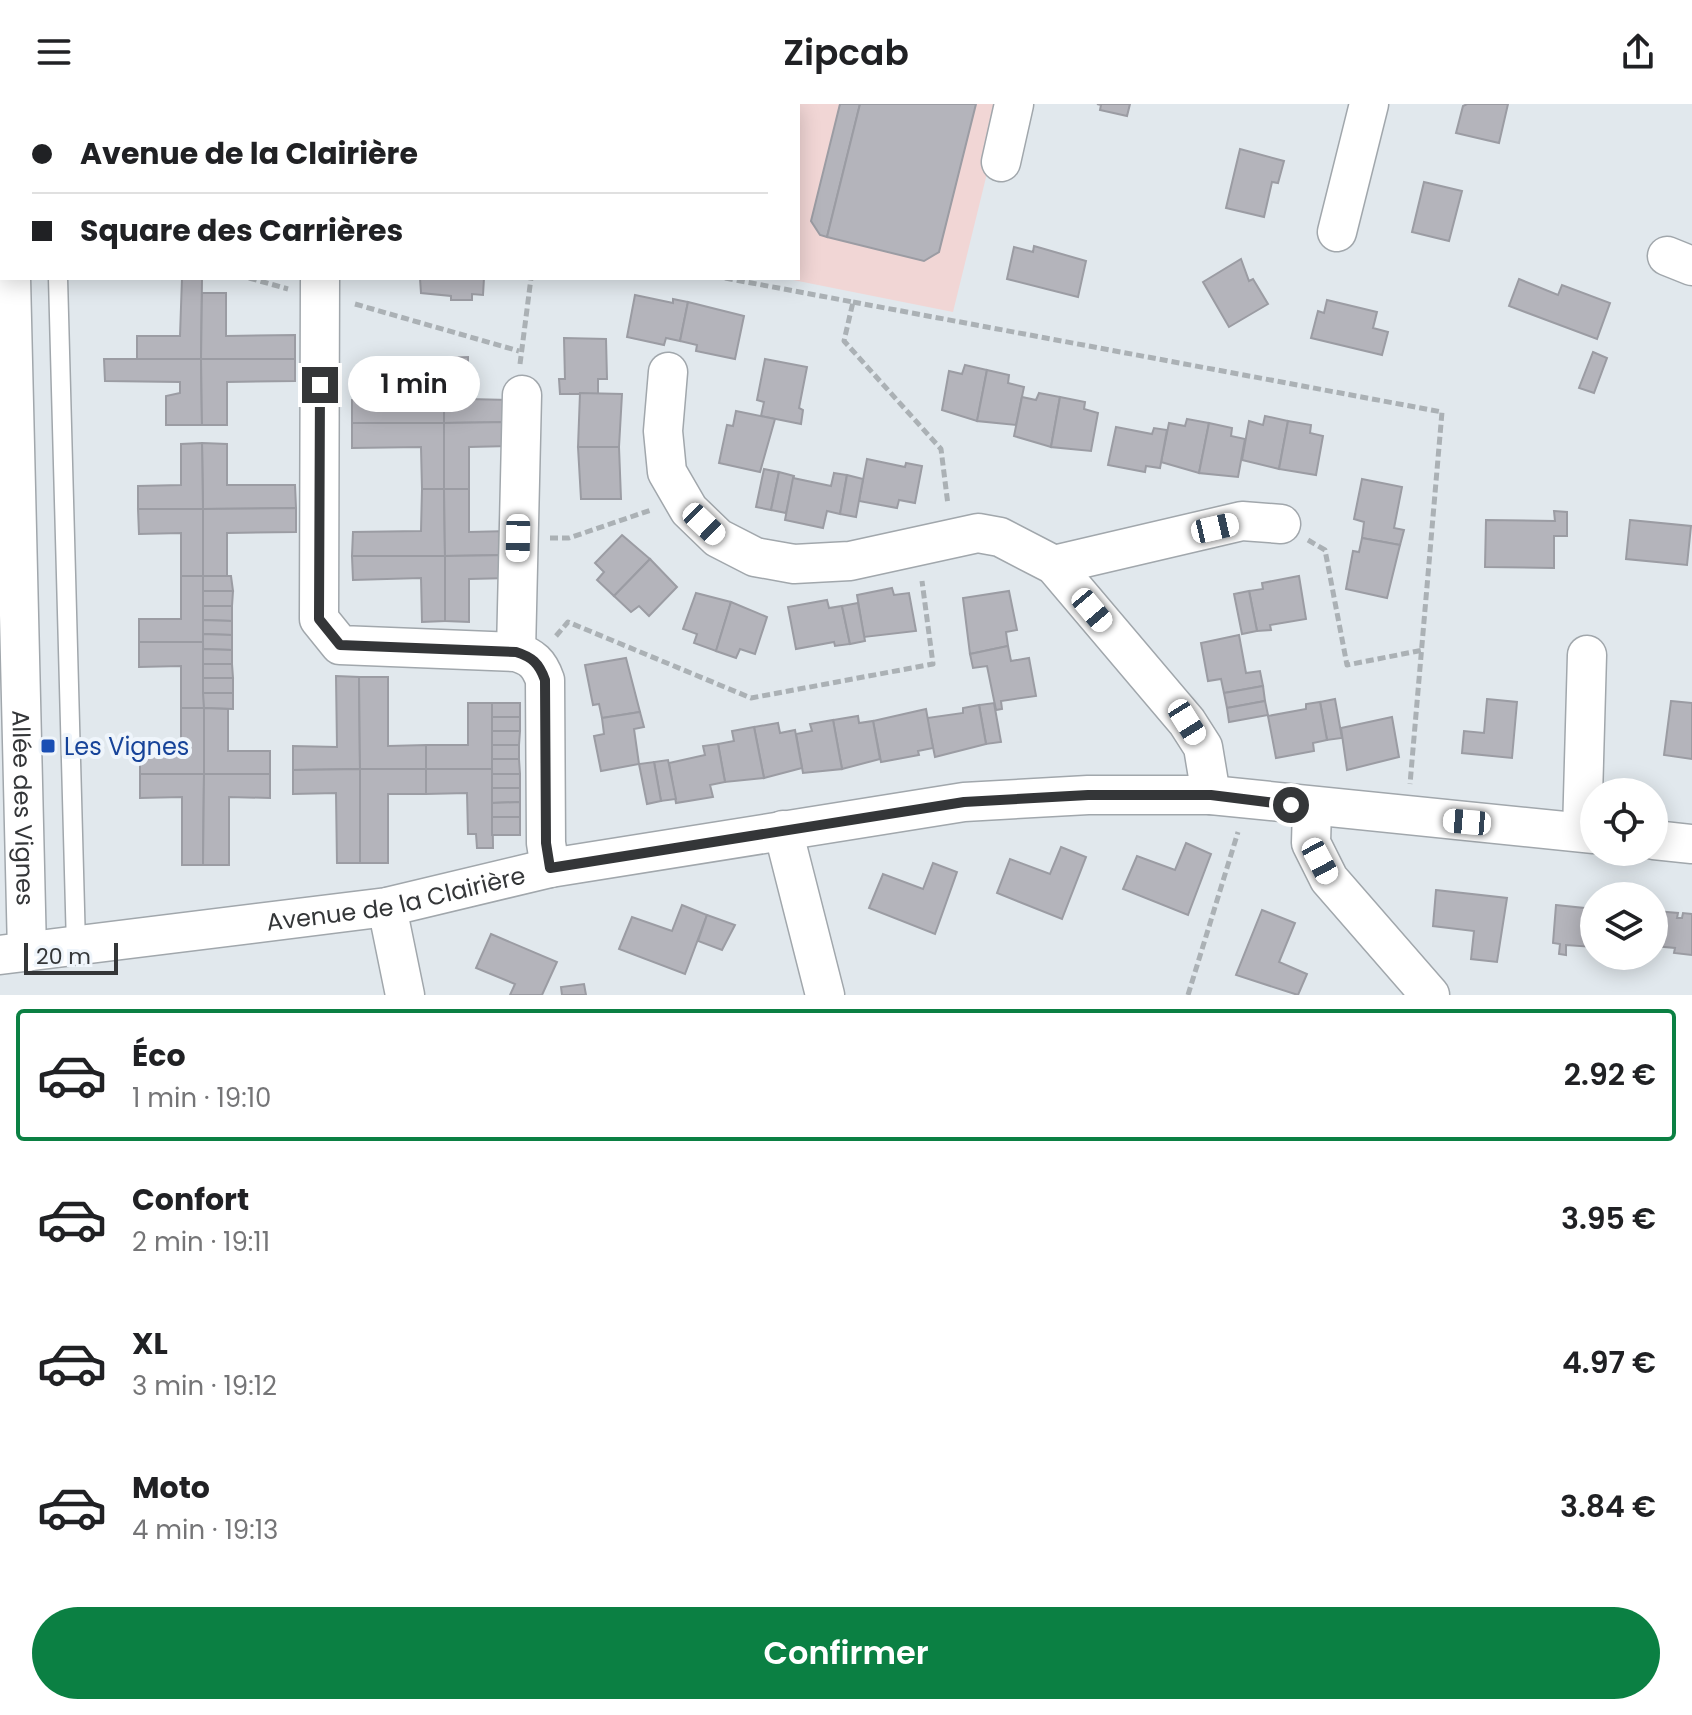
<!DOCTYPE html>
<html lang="fr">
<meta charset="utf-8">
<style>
body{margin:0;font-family:Poppins,sans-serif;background:#f2f2f2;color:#202124;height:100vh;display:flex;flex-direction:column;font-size:30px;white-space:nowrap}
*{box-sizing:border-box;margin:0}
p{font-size:26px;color:#757577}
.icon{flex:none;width:44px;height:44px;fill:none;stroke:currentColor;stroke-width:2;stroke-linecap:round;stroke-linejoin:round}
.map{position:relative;height:891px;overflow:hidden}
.panel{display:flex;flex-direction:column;background:#fff;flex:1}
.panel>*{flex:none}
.guide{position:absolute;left:0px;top:0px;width:800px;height:176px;box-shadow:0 4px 20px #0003;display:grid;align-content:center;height:176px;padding:0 32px;background:#fff}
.controls{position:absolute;left:1580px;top:674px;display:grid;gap:16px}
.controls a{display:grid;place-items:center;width:88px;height:88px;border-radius:50%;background:#fff;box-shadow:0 4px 20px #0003;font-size:40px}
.scale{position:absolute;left:24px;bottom:20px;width:94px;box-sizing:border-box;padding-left:8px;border:4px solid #343638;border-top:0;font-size:22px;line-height:28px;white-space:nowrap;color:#343638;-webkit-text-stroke:6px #eff5fb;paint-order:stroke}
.end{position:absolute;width:36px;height:36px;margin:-18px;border:10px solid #343638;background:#fff;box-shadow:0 0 0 4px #fff}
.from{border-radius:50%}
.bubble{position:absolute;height:56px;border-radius:28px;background:#fff;box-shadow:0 4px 20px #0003;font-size:26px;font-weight:600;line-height:56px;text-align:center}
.car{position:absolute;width:24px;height:48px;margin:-24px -12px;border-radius:10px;box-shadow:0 0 6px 2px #0007;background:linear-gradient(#fff 24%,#345 0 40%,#fff 0 76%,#345 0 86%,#fff 0)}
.guide b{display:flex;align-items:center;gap:28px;height:76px;font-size:30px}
.guide b+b{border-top:2px solid #e0e0e0}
.guide i{width:20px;height:20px;background:#202124}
ul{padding:14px 0 0;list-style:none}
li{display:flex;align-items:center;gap:24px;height:132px;margin:0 16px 12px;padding:0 16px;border:4px solid transparent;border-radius:8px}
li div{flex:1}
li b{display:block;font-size:30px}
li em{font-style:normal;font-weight:600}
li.active{border-color:#0b8043}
li>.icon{width:72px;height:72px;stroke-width:1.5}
.action{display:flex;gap:16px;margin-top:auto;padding:16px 32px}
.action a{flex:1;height:92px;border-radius:48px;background:#0b8043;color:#fff;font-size:32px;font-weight:600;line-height:92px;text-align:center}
header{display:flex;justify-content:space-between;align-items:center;height:104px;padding:0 32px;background:#fff;font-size:36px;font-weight:600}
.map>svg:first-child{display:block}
.industrial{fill:#f1d6d5}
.building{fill:#b4b4bb;stroke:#9b9ca3;stroke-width:2}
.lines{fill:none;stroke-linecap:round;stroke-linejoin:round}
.lane-casing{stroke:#a1a7ac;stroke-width:21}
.street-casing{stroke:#a1a7ac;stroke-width:41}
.path{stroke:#abb1b5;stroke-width:5;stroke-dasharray:8 4;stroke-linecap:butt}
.lane{stroke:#fff;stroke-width:18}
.street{stroke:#fff;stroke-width:38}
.route{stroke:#343638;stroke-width:10}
.transit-dot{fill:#1a4fb4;stroke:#eff5fb;stroke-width:3}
.labels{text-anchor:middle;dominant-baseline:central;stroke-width:8;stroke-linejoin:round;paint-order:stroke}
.transit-label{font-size:24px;fill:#164399;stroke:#eff5fb;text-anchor:start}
.street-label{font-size:24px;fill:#343638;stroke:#eff5fb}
</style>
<header><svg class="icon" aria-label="menu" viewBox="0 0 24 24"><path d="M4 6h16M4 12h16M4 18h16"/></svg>Zipcab<svg class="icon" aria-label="share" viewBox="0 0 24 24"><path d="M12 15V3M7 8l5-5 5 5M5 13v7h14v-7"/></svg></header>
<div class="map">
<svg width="1692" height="891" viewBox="0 0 1692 891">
<rect width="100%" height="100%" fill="#e1e8ed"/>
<polygon class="industrial" points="667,0 1004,0 953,208 783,174 798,174 798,2"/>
<g class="building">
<polygon points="696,0 783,0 695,2"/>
<polygon points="840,0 860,0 827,133 820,131 811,117"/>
<polygon points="860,0 976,0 939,148 924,157 827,133"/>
<polygon points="1097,0 1130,0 1127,12 1100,6 1101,1"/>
<polygon points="1467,0 1508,0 1499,39 1456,29 1463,2"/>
<polygon points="1240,45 1284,57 1278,79 1272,78 1264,113 1226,104"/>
<polygon points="1424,78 1462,87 1449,137 1412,128"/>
<polygon points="1034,142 1086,157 1078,193 1007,175 1014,143 1033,148"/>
<polygon points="1241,155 1249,177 1253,175 1268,200 1229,223 1203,178"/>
<polygon points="182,174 202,174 201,255 137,255 137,232 180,232"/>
<polygon points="420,174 484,174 483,191 472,190 472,196 451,196 451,192 421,189"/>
<polygon points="1519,175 1558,191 1562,181 1610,199 1597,235 1509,202"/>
<polygon points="202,189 226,189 226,232 295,231 295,255 201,255"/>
<polygon points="635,191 673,199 673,195 688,198 680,237 666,234 664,241 627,233"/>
<polygon points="1327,196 1377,208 1373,224 1388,228 1382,251 1311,234 1318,207 1324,209"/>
<polygon points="688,198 744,212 735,255 696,247 697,241 680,237"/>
<polygon points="564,234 606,235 607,275 598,275 598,290 560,290 559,275 565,275"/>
<polygon points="1593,248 1607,254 1594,289 1579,284"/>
<polygon points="468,253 468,295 510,296 510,318 444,319 444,254"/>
<polygon points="422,254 444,254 444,319 352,319 352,296 421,295"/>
<polygon points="104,255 201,255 202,321 166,321 166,292 180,289 180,278 105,277"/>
<polygon points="201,255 295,255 295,277 227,278 227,321 202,321"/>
<polygon points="765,255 807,263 799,304 803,306 801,320 761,312 764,298 757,296"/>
<polygon points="965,261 987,266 977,317 942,306 949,267 962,270"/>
<polygon points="987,266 1009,271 1008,279 1024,283 1016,321 977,317"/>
<polygon points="580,289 622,290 619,343 578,343"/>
<polygon points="1039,289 1060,293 1051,343 1014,332 1022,293 1036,296"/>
<polygon points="1060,293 1085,298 1084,305 1098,309 1091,347 1051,343"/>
<polygon points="736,307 775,315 760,368 719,359 727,321 733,322"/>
<polygon points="1265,312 1288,317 1279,365 1242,356 1249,317 1263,321"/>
<polygon points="1187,315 1209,319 1199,369 1161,358 1169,319 1185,322"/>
<polygon points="1288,317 1311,321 1310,329 1323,332 1316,371 1279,365"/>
<polygon points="510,318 511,342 469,343 469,385 444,385 444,319"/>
<polygon points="352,319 444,319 444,385 422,385 421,343 352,344"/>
<polygon points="1209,319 1232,324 1231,332 1245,335 1238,373 1199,369"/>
<polygon points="1116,323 1152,330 1154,324 1167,326 1160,364 1146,362 1145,368 1108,361"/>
<polygon points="202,339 227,340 227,381 295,381 296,404 203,405"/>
<polygon points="202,339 203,405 138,405 138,382 181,381 181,340"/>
<polygon points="578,343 619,343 621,395 581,395"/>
<polygon points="867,355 905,363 906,359 922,362 915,399 899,396 897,404 859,397"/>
<polygon points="764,365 779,368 771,406 756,403"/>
<polygon points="779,368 794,372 786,409 771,406"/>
<polygon points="834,369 847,371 840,410 827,407 823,424 785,416 793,374 831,382"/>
<polygon points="847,371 863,375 856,413 840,410"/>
<polygon points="1362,375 1402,383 1394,424 1404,426 1400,441 1362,434 1364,418 1354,415"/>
<polygon points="422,385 444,385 445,452 352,452 353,428 421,427"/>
<polygon points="444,385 469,385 469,428 511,427 511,451 445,452"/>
<polygon points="296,404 296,428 227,429 227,472 203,472 203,405"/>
<polygon points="138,405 203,405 203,472 181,472 181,429 139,430"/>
<polygon points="1554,407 1567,408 1567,432 1554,432 1554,464 1485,463 1486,416 1555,417"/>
<polygon points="1630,416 1691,422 1687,461 1626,455"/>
<polygon points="622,431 650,455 614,492 597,476 604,468 595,459"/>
<polygon points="1362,434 1400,441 1387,494 1346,485 1353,447 1359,448"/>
<polygon points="511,451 511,474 469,475 469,518 445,517 445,452"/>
<polygon points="352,452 445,452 445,517 422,518 421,474 353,476"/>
<polygon points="650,455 677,483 649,512 639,502 631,508 614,492"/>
<polygon points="181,472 203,472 203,538 139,538 139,515 181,515"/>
<polygon points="203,472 231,472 233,487 203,487"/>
<polygon points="1299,472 1306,515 1270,521 1271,526 1257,527 1249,487 1263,485 1262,479"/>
<polygon points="892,484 894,491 909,489 916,527 864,533 857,491"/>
<polygon points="203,487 233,487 232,502 203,502"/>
<polygon points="1009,487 1017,526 1006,528 1008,542 970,550 963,494"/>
<polygon points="1249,487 1257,527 1242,530 1234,490"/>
<polygon points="696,489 731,498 716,547 694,539 697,530 683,525"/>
<polygon points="827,496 829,504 842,502 850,540 835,542 834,538 796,545 788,503"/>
<polygon points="731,498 767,513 755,550 740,545 736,554 716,547"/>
<polygon points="858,499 865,537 850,540 842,502"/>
<polygon points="203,502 232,502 232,517 203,516"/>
<polygon points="203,516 232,517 232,531 203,530"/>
<polygon points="203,530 232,531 232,546 203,545"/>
<polygon points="1239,531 1246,569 1260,567 1263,582 1224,589 1221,575 1208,577 1201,539"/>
<polygon points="139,538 203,538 204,604 181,604 181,562 139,563"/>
<polygon points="1008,542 1011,557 1029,554 1036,592 1001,597 1002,605 996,606 987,562 973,564 970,550"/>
<polygon points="203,545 232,546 232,560 203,560"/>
<polygon points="626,554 640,608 602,614 599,600 593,601 585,561"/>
<polygon points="203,560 232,560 233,574 203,574"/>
<polygon points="336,572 359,573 360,665 293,666 293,642 337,643"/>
<polygon points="359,573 388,573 388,642 426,641 426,665 360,665"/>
<rect x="203" y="574" width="30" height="15"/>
<polygon points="1263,582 1265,597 1227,604 1224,589"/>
<polygon points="203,589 233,589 233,605 204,604"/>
<polygon points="1335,595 1342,634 1327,636 1320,598"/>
<polygon points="1487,595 1517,598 1512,654 1462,649 1464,627 1484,629"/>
<polygon points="1265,597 1268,611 1229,618 1227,604"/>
<polygon points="1671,597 1692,599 1692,655 1664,651"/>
<polygon points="1320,598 1327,636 1313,639 1314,647 1276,654 1268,612 1306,605 1306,600"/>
<polygon points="468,599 492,599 492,665 426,665 426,641 468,641"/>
<rect x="492" y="599" width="28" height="14"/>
<polygon points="994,599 1001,638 986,640 979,601"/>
<polygon points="979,601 986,640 935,653 927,614 963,609 963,604"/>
<polygon points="181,604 204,604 204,670 140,670 140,648 181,647"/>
<polygon points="204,604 228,605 228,647 270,647 270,670 204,670"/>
<polygon points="926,605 933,644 918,647 919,651 881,658 873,617"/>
<polygon points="640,608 644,623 634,625 639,660 601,667 594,632 604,630 602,614"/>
<polygon points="858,612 859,619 873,617 880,655 842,665 833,616"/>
<rect x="492" y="613" width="28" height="14"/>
<polygon points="1392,613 1399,653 1347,666 1341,624"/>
<polygon points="833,616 842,665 803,669 796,630 812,627 810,620"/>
<polygon points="778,619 780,629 795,626 802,664 764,674 754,623"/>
<polygon points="754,623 764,674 725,678 718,640 734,637 732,627"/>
<polygon points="492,627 520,627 519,641 492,641"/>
<polygon points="718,640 725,678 710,681 713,693 676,699 669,659 705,651 703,642"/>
<rect x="492" y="641" width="27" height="14"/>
<polygon points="492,655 519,655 520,670 492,670"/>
<polygon points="668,656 676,695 661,697 654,658"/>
<polygon points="654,658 661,697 647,700 639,660"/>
<polygon points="360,665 426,665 426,690 388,690 388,759 360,759"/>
<polygon points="360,665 360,759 337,759 336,689 293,690 293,666"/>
<polygon points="426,665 492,665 493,744 477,744 476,730 468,730 467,689 426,690"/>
<polygon points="140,670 204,670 203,761 182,761 182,693 140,694"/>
<polygon points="204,670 270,670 270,694 229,693 229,761 203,761"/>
<rect x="492" y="670" width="28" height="14"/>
<polygon points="492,684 520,684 520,698 492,699"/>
<polygon points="520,698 520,713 492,713 492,699"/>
<rect x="492" y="713" width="28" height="18"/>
<polygon points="1186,739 1211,750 1188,811 1123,785 1137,752 1175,766"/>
<polygon points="1061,743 1086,753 1062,815 997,789 1010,755 1050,770"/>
<polygon points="933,759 957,768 935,830 869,804 883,770 923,785"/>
<polygon points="1436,786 1507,794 1497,858 1471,855 1474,827 1433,822"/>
<polygon points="682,801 707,811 685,870 619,845 632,813 672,827"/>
<polygon points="1556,801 1594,805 1594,843 1566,841 1566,851 1559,850 1560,840 1553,839"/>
<polygon points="1262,806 1295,819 1279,858 1307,870 1298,891 1236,871"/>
<polygon points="1655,807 1678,809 1677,814 1682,814 1683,809 1692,810 1692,851 1674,849 1675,844 1654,842"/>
<polygon points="707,811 735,821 722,846 698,837"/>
<polygon points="491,830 557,858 542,891 510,891 515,880 476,864"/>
<polygon points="584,880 586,891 562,891 561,883"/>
</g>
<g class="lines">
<defs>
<polyline id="lane" points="58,174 76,842"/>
<g id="street">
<polyline points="7,0 7,2"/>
<polyline points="247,0 248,2"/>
<polyline points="487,2 488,0"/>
<polyline points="1001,58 1014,0"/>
<polyline points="1337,128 1369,0"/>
<polyline points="1667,152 1692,162"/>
<path id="s1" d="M11 174 27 848"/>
<path d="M320 174 319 515 340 541 516 548C532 553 539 559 545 576L546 739 550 764"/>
<polyline points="668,268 663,327 667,368 689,406 718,434 755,453 794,460 850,457 978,429 1000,433 1054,461 1187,618 1203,643 1211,691"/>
<polyline points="1054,461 1242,417 1281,420"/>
<polyline points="516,548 522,291"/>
<polyline points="1312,704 1311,739 1329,775 1430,891"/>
<polyline points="783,726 825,891"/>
<polyline points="1582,728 1587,551"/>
<polyline points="1654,736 1692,740"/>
<polyline points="387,803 405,891"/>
<path id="s2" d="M0 851 387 803 550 764 964 698 1088 691H1211L1594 730"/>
</g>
</defs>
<use href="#lane" class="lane-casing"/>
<use href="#street" class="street-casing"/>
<g class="path">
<polyline points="249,174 288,185"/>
<polyline points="725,174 853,198 844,237 941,345 948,401"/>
<polyline points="853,198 1442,308 1410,680"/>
<polyline points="355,200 519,247"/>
<polyline points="520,260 531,174"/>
<polyline points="550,434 569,434 651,406"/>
<polyline points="1308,436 1325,446 1347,561 1423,546"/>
<polyline points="556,532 568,518 751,594 933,560 922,477"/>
<polyline points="1188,891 1238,728"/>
</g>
<use href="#lane" class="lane"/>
<use href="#street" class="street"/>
</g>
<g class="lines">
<path class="route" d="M320 281 319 515 340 541 516 548C532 553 539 559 545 576L546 739 550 764 964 698 1088 691H1211L1291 701"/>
</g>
<rect class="transit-dot" x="40" y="634" width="16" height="16" rx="4"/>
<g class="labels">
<g class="transit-label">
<text x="64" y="642">Les Vignes</text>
</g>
<g class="street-label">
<text stroke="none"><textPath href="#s1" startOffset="530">Allée des Vignes</textPath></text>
<text stroke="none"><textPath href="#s2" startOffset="400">Avenue de la Clairière</textPath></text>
</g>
</g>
</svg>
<div class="controls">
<a><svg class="icon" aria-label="locate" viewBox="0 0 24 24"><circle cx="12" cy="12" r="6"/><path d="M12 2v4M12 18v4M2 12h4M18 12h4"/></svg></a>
<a><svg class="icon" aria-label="layers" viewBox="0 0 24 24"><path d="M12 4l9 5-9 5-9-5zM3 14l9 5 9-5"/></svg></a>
</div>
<div class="scale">20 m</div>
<i class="end from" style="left:1291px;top:701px"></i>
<i class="end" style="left:320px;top:281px"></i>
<div class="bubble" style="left:348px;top:252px;width:132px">1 min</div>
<i class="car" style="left:704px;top:420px;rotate:134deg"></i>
<i class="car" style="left:1215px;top:424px;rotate:77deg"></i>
<i class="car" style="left:518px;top:434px;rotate:181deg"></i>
<i class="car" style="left:1092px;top:506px;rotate:140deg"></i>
<i class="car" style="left:1187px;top:618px;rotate:148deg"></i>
<i class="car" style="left:1467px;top:718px;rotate:275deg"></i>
<i class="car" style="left:1320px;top:757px;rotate:152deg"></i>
<div class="guide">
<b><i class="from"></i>Avenue de la Clairière</b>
<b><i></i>Square des Carrières</b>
</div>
</div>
<section class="panel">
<ul>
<li class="active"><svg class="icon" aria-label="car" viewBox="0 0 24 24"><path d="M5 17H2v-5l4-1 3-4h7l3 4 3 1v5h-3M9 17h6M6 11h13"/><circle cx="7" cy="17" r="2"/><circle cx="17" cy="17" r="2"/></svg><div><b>Éco</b><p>1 min · 19:10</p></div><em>2.92 €</em></li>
<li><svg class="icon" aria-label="car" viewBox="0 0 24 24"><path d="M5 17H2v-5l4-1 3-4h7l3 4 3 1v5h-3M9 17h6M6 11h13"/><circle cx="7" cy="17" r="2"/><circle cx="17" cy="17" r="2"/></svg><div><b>Confort</b><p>2 min · 19:11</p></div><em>3.95 €</em></li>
<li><svg class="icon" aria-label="car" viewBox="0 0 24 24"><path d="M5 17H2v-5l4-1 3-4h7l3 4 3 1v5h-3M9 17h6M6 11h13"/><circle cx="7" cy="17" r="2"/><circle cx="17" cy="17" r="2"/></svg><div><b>XL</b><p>3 min · 19:12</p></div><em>4.97 €</em></li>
<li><svg class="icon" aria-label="car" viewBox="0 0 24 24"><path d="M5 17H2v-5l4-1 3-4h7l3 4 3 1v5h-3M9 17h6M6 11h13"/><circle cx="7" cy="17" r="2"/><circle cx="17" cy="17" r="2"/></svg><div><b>Moto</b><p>4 min · 19:13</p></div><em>3.84 €</em></li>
</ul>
<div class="action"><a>Confirmer</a></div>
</section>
